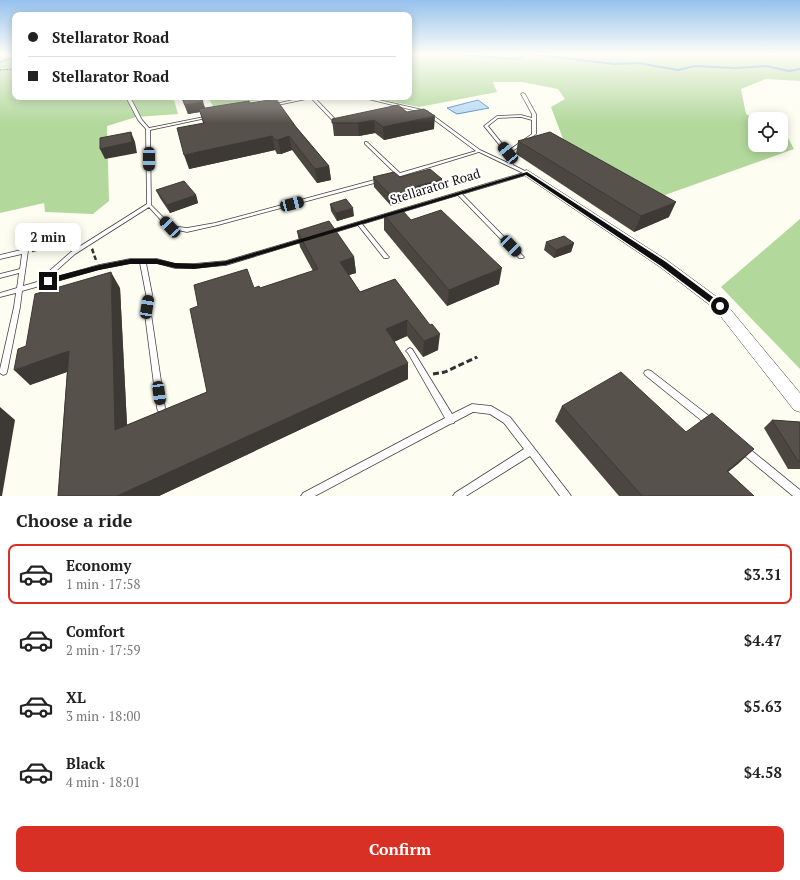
<!DOCTYPE html>
<meta charset="utf-8">
<style>
body{margin:0;font-family:"PT Serif",serif;background:#f2f2f2;color:#222;height:100vh;display:flex;flex-direction:column;font-size:15px;white-space:nowrap}
*{box-sizing:border-box;margin:0}
p{font-size:13px;color:#767676}
.icon{flex:none;width:22px;height:22px;fill:none;stroke:currentColor;stroke-width:2;stroke-linecap:round;stroke-linejoin:round}
.map{position:relative;height:496px;overflow:hidden}
.drawer{display:flex;flex-direction:column;background:#fff;flex:1}
.drawer>*{flex:none}
.guide{position:absolute;left:12px;top:12px;width:400px;height:88px;border-radius:8px;box-shadow:0 2px 10px #0003;display:grid;align-content:center;height:88px;padding:0 16px;background:#fff}
.tools{position:absolute;left:748px;top:112px;display:grid;gap:8px}
.tools a{display:grid;place-items:center;width:40px;height:40px;border-radius:8px;background:#fff;box-shadow:0 2px 10px #0003;font-size:20px}
.end{position:absolute;width:18px;height:18px;margin:-9px;border:5px solid #0f0f0f;background:#fff;box-shadow:0 0 0 2px #fff}
.from{border-radius:50%}
.bubble{position:absolute;height:28px;border-radius:8px;background:#fff;box-shadow:0 2px 10px #0003;font-size:13px;font-weight:600;line-height:28px;text-align:center}
.car{position:absolute;width:12px;height:24px;margin:-12px -6px;border-radius:5px;box-shadow:0 0 3px 1px #0007;background:linear-gradient(#222 24%,#8ab4d8 0 40%,#222 0 76%,#8ab4d8 0 86%,#222 0)}
.guide b{display:flex;align-items:center;gap:14px;height:38px;font-size:15px}
.guide b+b{border-top:1px solid #e0e0e0}
.guide i{width:10px;height:10px;background:#222}
ul{padding:0;list-style:none}
li{display:flex;align-items:center;gap:12px;height:60px;margin:0 8px 6px;padding:0 8px;border:2px solid transparent;border-radius:8px}
li div{flex:1}
li b{display:block;font-size:15px}
li em{font-style:normal;font-weight:600}
li.on{border-color:#d93025}
li>.icon{width:36px;height:36px;stroke-width:1.5}
h2{padding:0 16px;font-size:18px;line-height:48px}
.cta{display:flex;gap:8px;margin-top:auto;padding:8px 16px}
.cta a{flex:1;height:46px;border-radius:8px;background:#d93025;color:#fff;font-size:16px;font-weight:600;line-height:46px;text-align:center}
.map>svg:first-child{display:block}
.forest{fill:#b2d89c}
.water{fill:#b8d8f4;stroke:#4287c8}
.lines{fill:none;stroke-linecap:round;stroke-linejoin:round}
.stream{stroke:#4287c8;stroke-width:2}
.lane-casing{stroke:#424242;stroke-width:1.5}
.street-casing{stroke:#424242;stroke-width:1}
.path-far3{stroke:#313131;stroke-width:1;stroke-dasharray:2 1;stroke-linecap:butt}
.path-far2{stroke:#313131;stroke-width:2;stroke-dasharray:3.5 2;stroke-linecap:butt}
.path-far1{stroke:#313131;stroke-width:2.5;stroke-dasharray:4.5 2.5;stroke-linecap:butt}
.path{stroke:#313131;stroke-width:3;stroke-dasharray:6 3;stroke-linecap:butt}
.lane{fill:#fff;fill-rule:evenodd}
.street{fill:#fff;fill-rule:evenodd}
.wall{fill:#4b4640}
.shaded-wall{fill:#3d3934}
.building{fill:#57514b;stroke:#3d3934}
.route{fill:#0f0f0f}
.labels{text-anchor:middle;dominant-baseline:central;stroke-width:4;stroke-linejoin:round;paint-order:stroke}
.street-label{font-size:13px;fill:#0f0f0f;stroke:#fff}
</style>
<div class="map">
<svg width="800" height="496" viewBox="0 0 800 496">
<rect width="100%" height="100%" fill="#fefdf1"/>
<g class="forest">
<polygon points="0,54 15,54 15,97 193,97 174,100 178,114 136,117 107,126 109,201 93,214 45,212 44,203 0,213"/>
<polygon points="409,54 748,54 775,55 775,54 800,54 800,81 766,79 741,89 746,114 755,119 755,145 781,145 781,133 787,136 794,149 665,195 637,189 566,147 551,107 565,99 558,89 522,82 493,82 497,92 419,107 368,97 409,97"/>
<polygon points="208,97 276,97 214,108"/>
<polygon points="800,219 800,369 721,287"/>
</g>
<polygon class="water" points="478,100 489,108 457,114 447,108"/>
<g class="lines">
<g class="stream">
<polyline points="448,54 518,59 523,55 530,54 614,64 638,63 678,70 695,66 736,68 766,66 789,71 800,69"/>
<polyline points="0,62 15,57"/>
</g>
<defs>
<g id="lane">
<path d="M523 93 525 94 536 114V134L510 153 513 165 529 173V174L462 194 523 256 524 257 523 258H519L458 195 362 224 388 256 389 257 388 258H384L358 225 332 233H328L327 232 328 231 523 173 479 152 401 176 389 178V176L396 174 365 144V142H367L400 173 476 151 425 113 360 97H366L427 111 480 150 508 163 506 153 484 126 497 116 521 115 532 118V114L521 94ZM521 117 532 120V134L508 151 488 126 498 118Z"/>
<polygon points="126,97 130,97 142,120 149,128 209,116 211,117 150,130 151,205 172,226 187,228 215,223 378,179 380,179 382,180 382,181 218,225 187,232 168,228 149,207 75,254 46,280 99,265 130,259 157,259 175,264 194,264 226,261 304,238 308,238 309,239 308,240 226,265 194,268 175,268 157,263 146,263 152,294 150,307 165,408 164,411 161,412 158,411 157,408 144,307 146,294 140,263 130,263 99,269 22,291 20,307 7,372 6,374 3,375 0,373 0,369 14,307 16,293 0,297 0,293 17,288 19,273 0,278 0,274 20,269 22,254 0,259 0,255 25,249 27,250 28,251 23,286 37,282 38,281 71,252 147,204 146,129 138,120"/>
<polygon points="306,97 314,97 336,120 339,119 341,120 334,122 311,98 273,106 271,105"/>
<polygon points="410,348 412,349 452,414 472,404 491,406 510,417 569,493 571,496 560,496 530,456 466,496 453,496 455,493 524,449 504,423 490,414 473,412 454,422 454,423 450,424 315,496 301,496 303,493 445,418 408,353 406,351 408,349"/>
<polygon points="648,370 651,371 713,419 714,422 713,425 710,426 707,425 645,375 644,373 645,371"/>
<polygon points="743,445 746,446 800,490 800,496 793,496 740,452 739,449 740,446"/>
</g>
<polygon id="street" points="527,170 668,261 725,303 800,393 800,412 794,410 715,309 660,267 524,175 523,173 524,171"/>
</defs>
<use href="#lane" class="lane-casing"/>
<use href="#street" class="street-casing"/>
<polyline class="path-far3" points="0,70 15,69"/>
<g class="path-far2">
<polyline points="92,249 93,250"/>
<polyline points="35,250 77,241"/>
</g>
<g class="path-far1">
<polyline points="92,249 96,260"/>
<polyline points="32,251 39,249"/>
<polyline points="476,358 477,357"/>
</g>
<polyline class="path" points="433,374 445,372 477,357"/>
<use href="#lane" class="lane"/>
<use href="#street" class="street"/>
</g>
<g class="wall">
<polygon points="181,97 201,97 205,108 250,103 296,127 329,166 331,180 317,183 292,150 281,154 277,154 275,150 189,169 203,123 200,112 188,114"/>
<polygon points="407,112 434,129 384,140 375,133 359,136 334,136 332,119"/>
<polygon points="518,141 669,217 634,232 516,154"/>
<polygon points="373,177 400,177 442,179 441,189 413,197 413,199 391,206 374,187"/>
<polygon points="156,190 196,195 198,203 170,213 160,198"/>
<polygon points="330,204 354,216 337,221 331,211"/>
<polygon points="384,215 411,220 499,284 447,306 384,230"/>
<polygon points="297,231 354,257 356,273 349,275 360,292 395,279 438,350 423,357 407,336 394,342 408,379 159,496 58,496 67,372 30,385 26,346 120,288 127,425 207,392 254,288 260,288 313,271 300,247"/>
<polygon points="546,242 574,243 571,252 554,258 544,250"/>
<polygon points="562,406 686,432 754,449 728,472 754,496 619,496 555,421"/>
<polygon points="772,420 800,422 800,469 788,469 764,428"/>
</g>
<g class="shaded-wall">
<polygon points="203,102 206,111 188,114 185,105"/>
<polygon points="435,116 434,129 384,140 383,127"/>
<polygon points="374,120 375,133 359,136 358,123"/>
<polygon points="131,132 135,142 137,153 105,159 100,149"/>
<polygon points="272,136 275,150 189,169 184,155"/>
<polygon points="289,136 292,150 281,154 278,140"/>
<polygon points="329,166 331,180 317,183 315,169"/>
<polygon points="442,179 441,189 413,197 413,199 391,206 391,196 411,188"/>
<polygon points="196,195 198,203 170,213 167,205"/>
<polygon points="676,202 669,217 634,232 641,216"/>
<polygon points="353,208 354,216 337,221 336,213"/>
<polygon points="574,243 571,252 554,258 556,250"/>
<polygon points="354,257 356,273 342,277 340,262"/>
<polygon points="502,268 499,284 447,306 449,290"/>
<polygon points="111,272 120,288 128,445 115,430"/>
<polygon points="407,320 407,336 386,345 386,329"/>
<polygon points="440,334 438,350 423,357 424,341"/>
<polygon points="69,351 81,367 30,385 14,370"/>
<polygon points="408,363 408,379 159,496 117,496"/>
<polygon points="0,407 15,420 2,496 0,496"/>
<polygon points="754,449 738,464 711,485 727,471"/>
</g>
<g class="building">
<polygon points="182,97 201,97 203,102 185,105"/>
<polygon points="276,99 296,127 329,166 315,169 289,136 278,140 275,140 272,136 184,155 177,128 204,123 199,109 249,101 250,103"/>
<polygon points="398,105 407,112 424,109 435,116 383,127 374,120 358,123 332,123 332,119"/>
<polygon points="131,132 132,142 100,149 100,138"/>
<polygon points="550,132 676,202 641,216 518,141"/>
<polygon points="430,169 442,179 411,188 413,190 391,196 373,177 394,172 400,177"/>
<polygon points="184,181 196,195 167,205 156,190"/>
<polygon points="346,199 353,208 336,213 330,204"/>
<polygon points="402,210 411,220 441,210 502,268 449,290 384,215"/>
<polygon points="329,221 354,257 340,262 360,292 395,279 430,325 432,324 440,334 424,341 407,320 386,329 408,363 117,496 58,496 69,351 14,370 18,349 26,346 35,294 111,272 115,430 207,392 190,309 198,306 194,285 247,269 254,288 259,286 260,288 318,269 297,231"/>
<polygon points="564,236 574,243 556,250 546,242"/>
<polygon points="621,372 686,432 712,413 754,449 727,471 754,496 642,496 562,406"/>
<polygon points="772,420 800,422 800,461 798,461"/>
</g>
<linearGradient id="sky" x2="0" y2="1"><stop stop-color="#95c2ed"/><stop offset="0.44" stop-color="#fffef9"/><stop offset="1" stop-color="#fffef9" stop-opacity="0"/></linearGradient>
<rect width="800" height="123" fill="url(#sky)"/>
<polygon class="route" points="527,172 666,262 722,304 722,308 717,308 661,266 526,175 226,265 194,269 175,268 157,264 130,264 99,270 48,284 44,281 45,279 99,265 130,259 157,259 175,263 194,264 226,261"/>
<g class="labels">
<g class="street-label">
<text transform="translate(435 186) rotate(-17)">Stellarator Road</text>
</g>
</g>
</svg>
<div class="tools">
<a><svg class="icon" aria-label="locate" viewBox="0 0 24 24"><circle cx="12" cy="12" r="6"/><path d="M12 2v4M12 18v4M2 12h4M18 12h4"/></svg></a>
</div>
<i class="end from" style="left:720px;top:306px"></i>
<i class="end" style="left:48px;top:281px"></i>
<div class="bubble" style="left:15px;top:223px;width:66px">2 min</div>
<i class="car" style="left:508px;top:153px;rotate:321deg"></i>
<i class="car" style="left:149px;top:159px;rotate:180deg"></i>
<i class="car" style="left:292px;top:204px;rotate:75deg"></i>
<i class="car" style="left:170px;top:227px;rotate:317deg"></i>
<i class="car" style="left:511px;top:246px;rotate:136deg"></i>
<i class="car" style="left:147px;top:307px;rotate:9deg"></i>
<i class="car" style="left:159px;top:393px;rotate:172deg"></i>
<div class="guide">
<b><i class="from"></i>Stellarator Road</b>
<b><i></i>Stellarator Road</b>
</div>
</div>
<section class="drawer">
<h2>Choose a ride</h2>
<ul>
<li class="on"><svg class="icon" aria-label="car" viewBox="0 0 24 24"><path d="M5 17H2v-5l4-1 3-4h7l3 4 3 1v5h-3M9 17h6M6 11h13"/><circle cx="7" cy="17" r="2"/><circle cx="17" cy="17" r="2"/></svg><div><b>Economy</b><p>1 min · 17:58</p></div><em>$3.31</em></li>
<li><svg class="icon" aria-label="car" viewBox="0 0 24 24"><path d="M5 17H2v-5l4-1 3-4h7l3 4 3 1v5h-3M9 17h6M6 11h13"/><circle cx="7" cy="17" r="2"/><circle cx="17" cy="17" r="2"/></svg><div><b>Comfort</b><p>2 min · 17:59</p></div><em>$4.47</em></li>
<li><svg class="icon" aria-label="car" viewBox="0 0 24 24"><path d="M5 17H2v-5l4-1 3-4h7l3 4 3 1v5h-3M9 17h6M6 11h13"/><circle cx="7" cy="17" r="2"/><circle cx="17" cy="17" r="2"/></svg><div><b>XL</b><p>3 min · 18:00</p></div><em>$5.63</em></li>
<li><svg class="icon" aria-label="car" viewBox="0 0 24 24"><path d="M5 17H2v-5l4-1 3-4h7l3 4 3 1v5h-3M9 17h6M6 11h13"/><circle cx="7" cy="17" r="2"/><circle cx="17" cy="17" r="2"/></svg><div><b>Black</b><p>4 min · 18:01</p></div><em>$4.58</em></li>
</ul>
<div class="cta"><a>Confirm</a></div>
</section>
